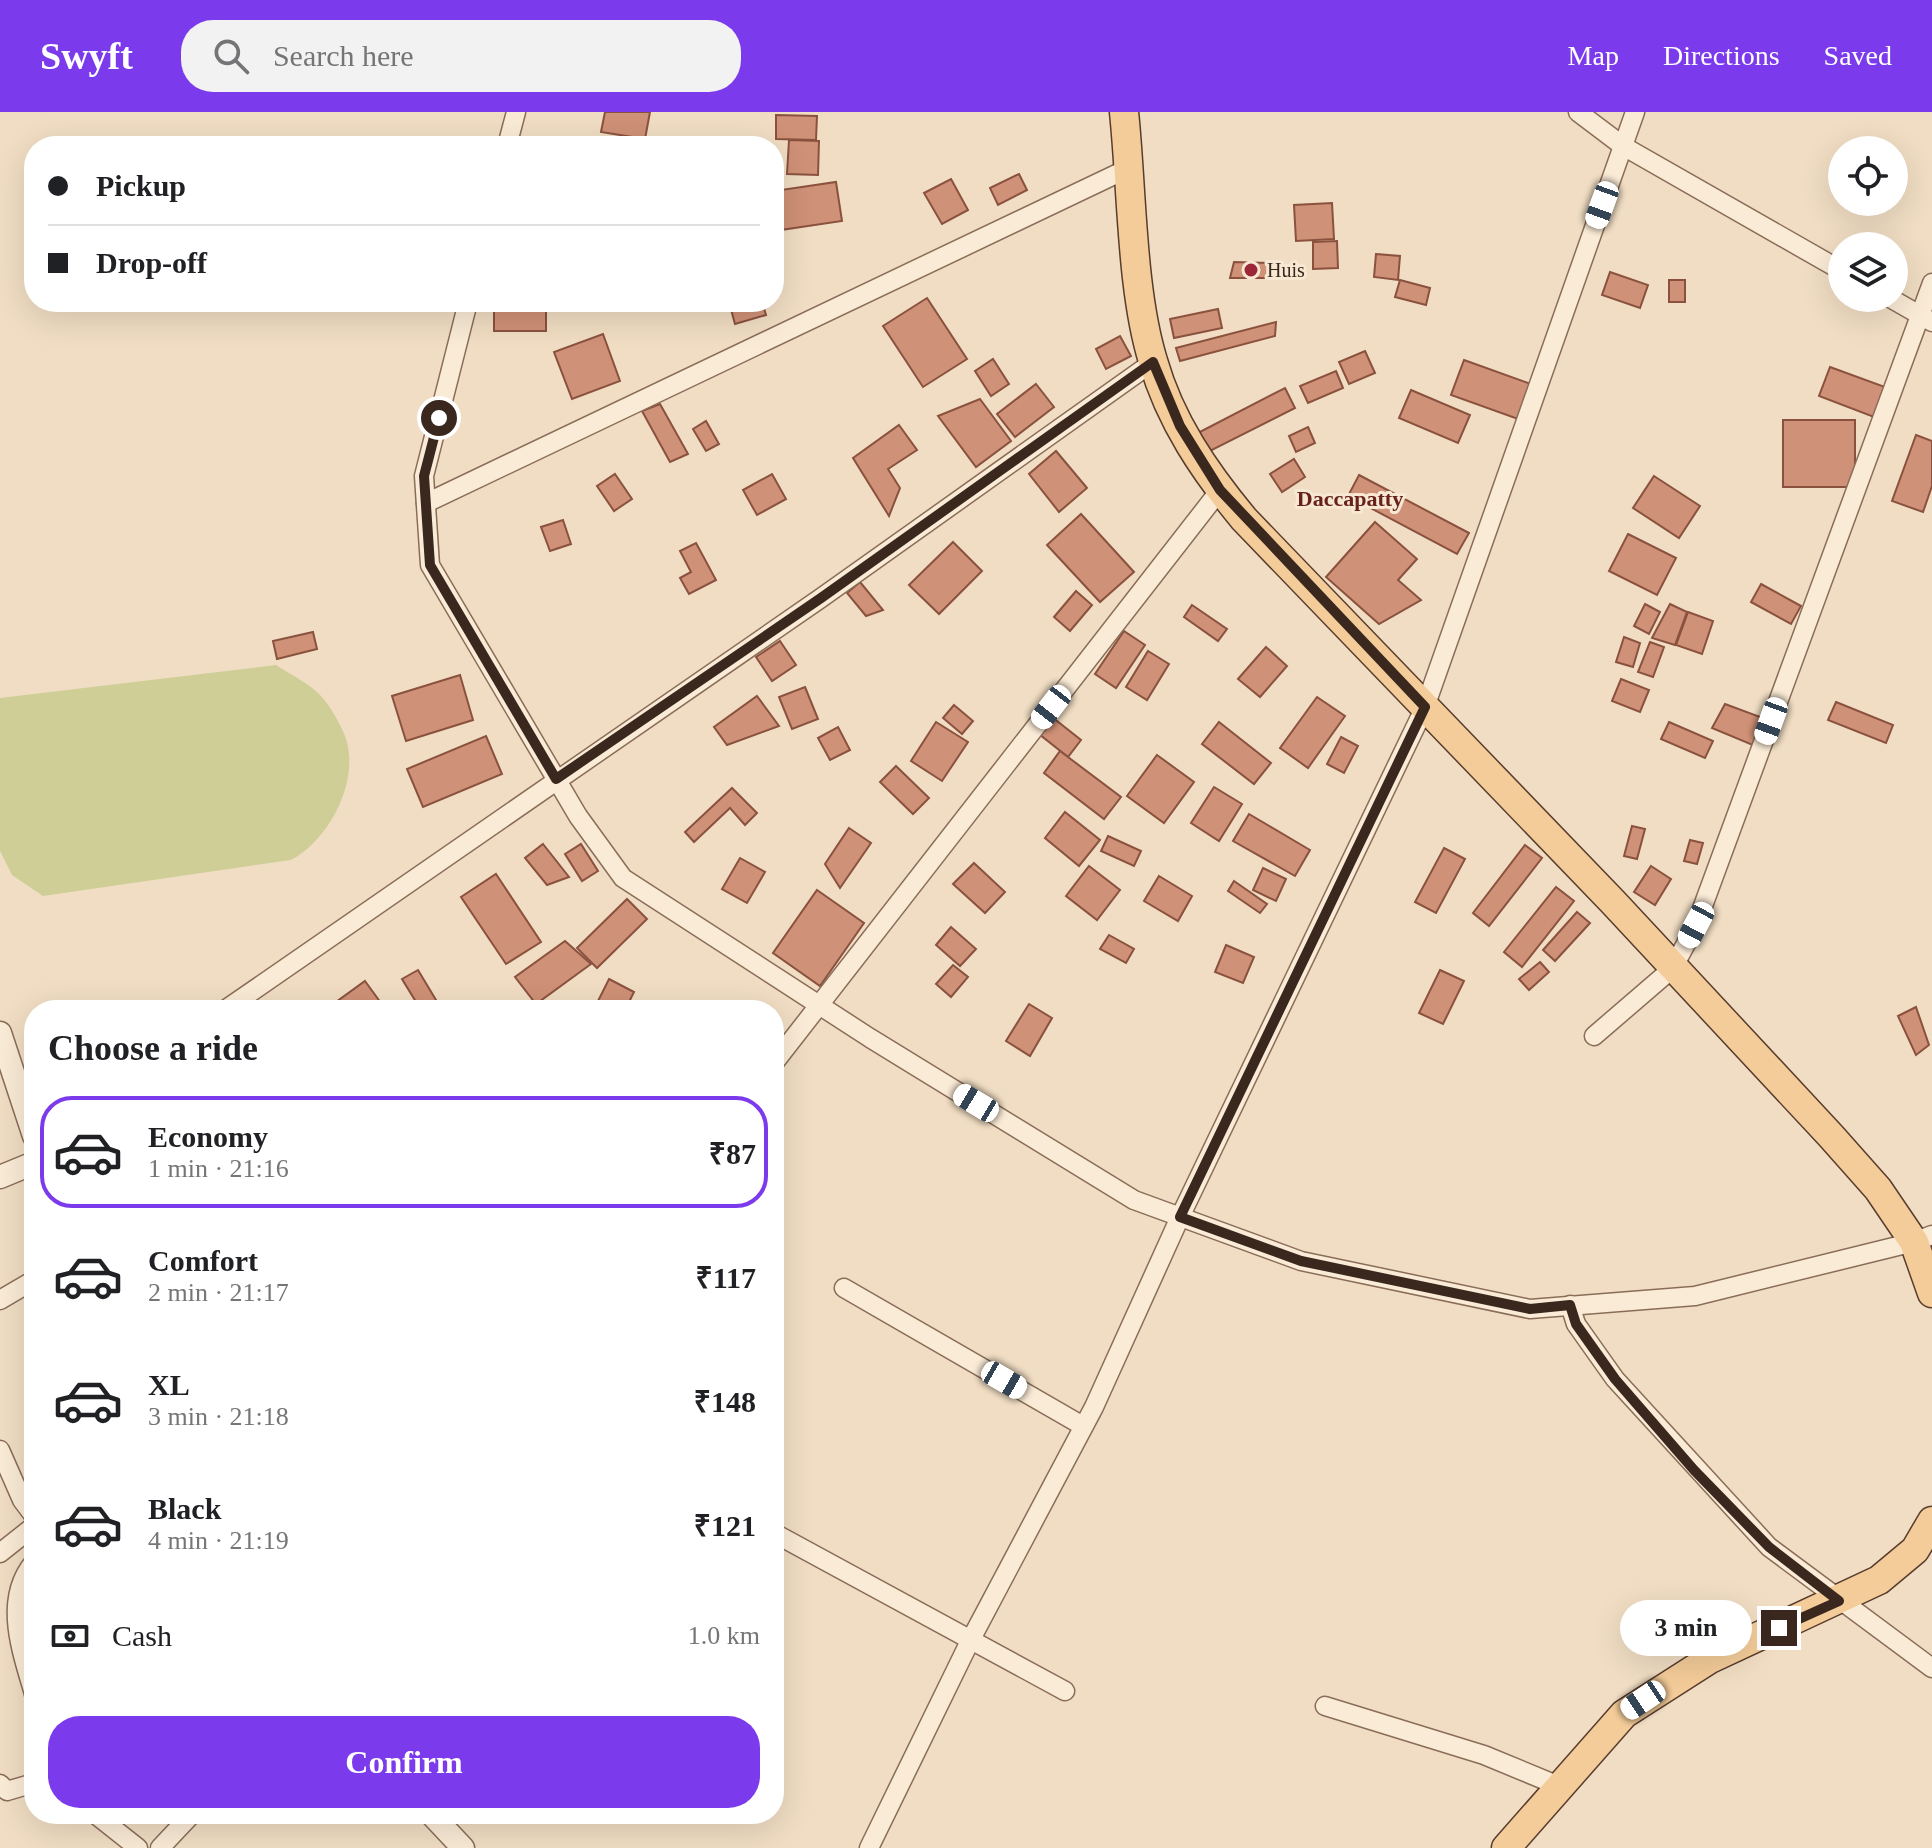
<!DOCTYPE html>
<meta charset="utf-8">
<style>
body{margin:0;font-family:"Times New Roman",serif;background:#f2f2f2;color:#202124;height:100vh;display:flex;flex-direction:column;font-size:30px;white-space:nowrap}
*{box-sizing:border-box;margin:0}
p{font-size:26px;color:#757577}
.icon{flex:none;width:44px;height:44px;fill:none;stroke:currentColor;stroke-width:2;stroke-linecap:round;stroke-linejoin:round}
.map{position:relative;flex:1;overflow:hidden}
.sheet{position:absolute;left:24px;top:888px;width:760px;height:824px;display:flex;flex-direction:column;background:#fff;border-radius:32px;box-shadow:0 8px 32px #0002}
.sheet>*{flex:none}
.guide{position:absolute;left:24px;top:24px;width:760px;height:176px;border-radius:32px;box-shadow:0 8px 32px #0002;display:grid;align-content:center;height:176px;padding:0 24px;background:#fff}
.fabs{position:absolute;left:1828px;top:24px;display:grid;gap:16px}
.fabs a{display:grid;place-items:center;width:80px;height:80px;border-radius:50%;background:#fff;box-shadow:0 8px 32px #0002;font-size:40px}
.end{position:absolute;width:36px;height:36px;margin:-18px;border:10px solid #3a281e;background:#fff;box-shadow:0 0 0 4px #fff}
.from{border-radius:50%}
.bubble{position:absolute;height:56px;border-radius:28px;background:#fff;box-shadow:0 8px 32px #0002;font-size:26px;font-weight:600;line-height:56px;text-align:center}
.car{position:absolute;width:24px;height:48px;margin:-24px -12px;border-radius:10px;box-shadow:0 0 6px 2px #0007;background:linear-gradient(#fff 24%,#345 0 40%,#fff 0 76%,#345 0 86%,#fff 0)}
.guide b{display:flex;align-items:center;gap:28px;height:76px;font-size:30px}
.guide b+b{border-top:2px solid #e0e0e0}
.guide i{width:20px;height:20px;background:#202124}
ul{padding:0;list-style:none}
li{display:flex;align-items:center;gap:24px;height:112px;margin:0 16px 12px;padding:0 8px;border:4px solid transparent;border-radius:32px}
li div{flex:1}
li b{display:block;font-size:30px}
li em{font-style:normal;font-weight:600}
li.current{border-color:#7c3aed}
li>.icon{width:72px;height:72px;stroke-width:1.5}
h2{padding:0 24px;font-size:36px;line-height:96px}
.pay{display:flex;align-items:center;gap:20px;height:88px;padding:0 24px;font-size:30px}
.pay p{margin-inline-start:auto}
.primary-button{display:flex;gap:16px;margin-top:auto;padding:16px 24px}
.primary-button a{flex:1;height:92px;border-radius:32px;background:#7c3aed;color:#fff;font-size:32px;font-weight:600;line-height:92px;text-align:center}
header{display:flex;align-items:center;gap:48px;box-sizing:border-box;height:112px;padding:0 40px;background:#7c3aed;color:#fff}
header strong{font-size:38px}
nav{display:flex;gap:44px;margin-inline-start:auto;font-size:28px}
.search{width:560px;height:72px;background:#f2f2f2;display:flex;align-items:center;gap:20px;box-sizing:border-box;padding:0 28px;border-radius:32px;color:#757577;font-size:30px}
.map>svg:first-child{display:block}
.green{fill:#cece96}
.building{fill:#cf9177;stroke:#8a523e;stroke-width:2}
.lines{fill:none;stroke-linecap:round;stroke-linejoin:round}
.minor-casing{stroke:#8a6d59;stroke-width:21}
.tertiary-casing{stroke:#8a6d59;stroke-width:25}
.primary-casing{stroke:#583c2d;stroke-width:31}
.minor{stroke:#faebd6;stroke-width:18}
.tertiary{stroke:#faebd6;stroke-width:22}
.primary{stroke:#f4cc99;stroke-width:28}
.route{stroke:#3a281e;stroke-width:10}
.poi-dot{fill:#9c2736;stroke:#f7e8d3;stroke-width:3}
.labels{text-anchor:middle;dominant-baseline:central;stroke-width:6;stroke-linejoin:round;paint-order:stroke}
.poi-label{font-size:20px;fill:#3a281e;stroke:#f7e8d3;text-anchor:start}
.neighbourhood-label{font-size:22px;font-weight:bold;fill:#68221b;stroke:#f7e8d3}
</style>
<header>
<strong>Swyft</strong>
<div class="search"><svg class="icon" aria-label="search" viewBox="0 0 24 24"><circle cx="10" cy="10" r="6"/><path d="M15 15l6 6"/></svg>Search here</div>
<nav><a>Map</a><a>Directions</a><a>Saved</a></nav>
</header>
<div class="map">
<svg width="1932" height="1736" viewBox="0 0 1932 1736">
<rect width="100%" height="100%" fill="#f0ddc3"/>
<path class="green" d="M276 553C291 563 315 574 325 589 333 599 342 615 346 627 360 670 328 729 291 748L43 784 12 763 0 739V586Z"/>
<g class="building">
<polygon points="605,0 650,0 645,27 601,20"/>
<polygon points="776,3 817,4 816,28 776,27"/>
<polygon points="544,25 592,25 592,34 543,34"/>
<polygon points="789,28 819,29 818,63 787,62"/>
<polygon points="1019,62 1027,78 998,93 990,76"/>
<polygon points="951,67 968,98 942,112 924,81"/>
<polygon points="836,70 842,109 774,119 774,79"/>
<polygon points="1332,91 1334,127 1296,129 1294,93"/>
<polygon points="1337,129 1338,156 1313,157 1313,130"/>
<polygon points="1376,142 1400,144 1398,168 1374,165"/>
<polygon points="1234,150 1269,151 1271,166 1230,166"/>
<polygon points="1610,160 1648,173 1640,196 1602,183"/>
<polygon points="1400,168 1430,176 1426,193 1395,185"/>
<rect x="1669" y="168" width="16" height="22"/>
<polygon points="927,186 967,247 923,275 883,214"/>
<rect x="494" y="190" width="52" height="29"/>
<polygon points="729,190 762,190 766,203 735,212"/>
<polygon points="1218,197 1222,216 1174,226 1170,207"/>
<polygon points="1276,210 1275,224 1180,249 1176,236"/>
<polygon points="603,222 620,269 572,287 554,240"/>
<polygon points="1120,224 1131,244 1106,257 1096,237"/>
<polygon points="1365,239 1375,261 1349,272 1339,250"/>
<polygon points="993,247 1009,272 991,284 975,259"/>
<polygon points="1464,248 1531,272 1518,307 1451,283"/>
<polygon points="1830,255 1885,275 1874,305 1819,284"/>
<polygon points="1336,259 1343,276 1308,291 1300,274"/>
<polygon points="1036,272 1054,295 1015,325 997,302"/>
<polygon points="1285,276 1295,296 1204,342 1194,323"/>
<polygon points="1411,278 1470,303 1458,331 1399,306"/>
<polygon points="980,287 1011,329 976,355 938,304"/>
<polygon points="660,292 688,342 670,350 642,299"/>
<rect x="1783" y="308" width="72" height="67"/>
<polygon points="706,309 719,332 706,339 693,317"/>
<polygon points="899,313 917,338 888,357 900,376 889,404 853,346"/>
<polygon points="1308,315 1315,331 1296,340 1289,324"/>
<polygon points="1916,323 1932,329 1932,374 1923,400 1892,389"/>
<polygon points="1056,339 1087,376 1059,400 1029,362"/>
<polygon points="1294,347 1305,365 1282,380 1270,362"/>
<polygon points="615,362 632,387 614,399 597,374"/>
<polygon points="772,362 786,387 757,403 743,378"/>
<polygon points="1359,363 1469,421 1457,442 1348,384"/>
<polygon points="1654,364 1700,394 1679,426 1633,396"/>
<polygon points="1081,402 1134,460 1100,490 1047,433"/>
<polygon points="563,408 571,432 550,439 541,415"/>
<polygon points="1375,410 1417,447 1398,468 1421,488 1379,512 1326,465"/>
<polygon points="1628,422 1676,446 1657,483 1609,459"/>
<polygon points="953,430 982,459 939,502 909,473"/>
<polygon points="696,431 716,468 689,482 680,466 691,460 680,439"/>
<polygon points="860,470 883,498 866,504 847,481"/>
<polygon points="1761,472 1801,494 1791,512 1751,490"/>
<polygon points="1076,479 1092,493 1070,519 1054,505"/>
<polygon points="1645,492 1660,500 1649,522 1634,514"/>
<polygon points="1670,492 1687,500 1675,533 1652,526"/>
<polygon points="1192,493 1227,517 1218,529 1184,505"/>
<polygon points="1688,500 1713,509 1702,542 1676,533"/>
<polygon points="1124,519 1145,533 1116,576 1095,562"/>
<polygon points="313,520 317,537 277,547 273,529"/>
<polygon points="1624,525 1640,531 1633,555 1616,550"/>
<polygon points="780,529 796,553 772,569 756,545"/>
<polygon points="1650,530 1664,535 1653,565 1638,560"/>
<polygon points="1266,535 1287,554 1260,585 1238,567"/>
<polygon points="1148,539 1169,552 1147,588 1126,575"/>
<polygon points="460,563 473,608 406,629 392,584"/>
<polygon points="1621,567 1649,578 1640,600 1612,589"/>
<polygon points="805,575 818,607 792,617 779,585"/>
<polygon points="757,584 779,614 727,633 714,615"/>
<polygon points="1317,585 1345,604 1308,656 1280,636"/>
<polygon points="1836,590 1893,613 1886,631 1828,608"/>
<polygon points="1725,592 1763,606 1755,634 1712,616"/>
<polygon points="954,593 973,609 962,622 943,606"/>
<polygon points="1052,605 1081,628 1068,645 1039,622"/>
<polygon points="936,610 968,630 942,669 911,649"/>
<polygon points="1219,610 1271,651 1254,672 1202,632"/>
<polygon points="1669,610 1713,629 1705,646 1661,627"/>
<polygon points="838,615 850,638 830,648 818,626"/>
<polygon points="486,624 502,662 423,695 407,657"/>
<polygon points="1341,625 1358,634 1344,661 1327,652"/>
<polygon points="1060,639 1121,685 1104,707 1044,661"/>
<polygon points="1157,643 1194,670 1164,711 1127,684"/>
<polygon points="896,654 929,686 913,702 880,670"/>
<polygon points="1214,675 1242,692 1219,729 1191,711"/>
<polygon points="732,676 757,701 745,713 730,696 694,730 685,720"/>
<polygon points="1065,700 1100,728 1079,754 1045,726"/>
<polygon points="1249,702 1310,738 1295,764 1233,729"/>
<polygon points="1632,714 1645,717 1637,747 1624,744"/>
<polygon points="849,716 871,731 840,776 825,752"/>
<polygon points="1108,724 1141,739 1134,754 1101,739"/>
<polygon points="1690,728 1703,731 1697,752 1684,749"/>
<polygon points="543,732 569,765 547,773 525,746"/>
<polygon points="581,732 598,759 582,769 565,742"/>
<polygon points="1525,733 1542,746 1489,814 1473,801"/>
<polygon points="1444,736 1465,747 1436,801 1415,790"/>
<polygon points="740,746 765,760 747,791 722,777"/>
<polygon points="974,751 1005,780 985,801 953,772"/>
<polygon points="1089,754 1120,778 1097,808 1066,784"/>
<polygon points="1651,754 1671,767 1655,793 1634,780"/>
<polygon points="1263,756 1286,767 1276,789 1253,778"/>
<polygon points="496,762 541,830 506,852 461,785"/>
<polygon points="1159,764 1192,784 1178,809 1144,789"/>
<polygon points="1234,769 1267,792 1260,801 1228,779"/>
<polygon points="1556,775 1574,789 1522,855 1504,840"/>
<polygon points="817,778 864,811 820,874 773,841"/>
<polygon points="627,787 647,807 597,856 577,836"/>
<polygon points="1577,800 1590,811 1555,849 1543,838"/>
<polygon points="951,815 976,837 960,854 936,833"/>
<polygon points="1109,823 1134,837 1126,851 1100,837"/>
<polygon points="565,829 591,852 536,892 515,865"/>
<polygon points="1226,833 1254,845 1243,871 1215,860"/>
<polygon points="1540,850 1549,860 1529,878 1519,867"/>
<polygon points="953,853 968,865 951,885 936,872"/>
<polygon points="418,858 442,898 421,898 402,867"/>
<polygon points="1440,858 1464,869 1443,912 1419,901"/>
<polygon points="609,867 634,880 625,898 606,898 596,893"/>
<polygon points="365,869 386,898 342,898 336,890"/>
<polygon points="1029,892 1052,906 1030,944 1006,929"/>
<polygon points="1916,895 1929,933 1916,943 1898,904"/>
</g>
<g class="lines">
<defs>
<g id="minor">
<polyline points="1578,0 1623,34 1842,159"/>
<polyline points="507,34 516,0"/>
<polyline points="1890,186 1932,210"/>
<polyline points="468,190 424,364 430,453 578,704 623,766 870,926 1134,1088 1301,1149 1530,1197 1695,1184 1914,1130 1932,1123"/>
<polyline points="426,391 1129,56"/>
<polyline points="225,898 821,486 1153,250"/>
<polyline points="1594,924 1673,856 1696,813 1932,171"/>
<polyline points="774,951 1220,378"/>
<polyline points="844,1176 1083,1314"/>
<polyline points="0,1188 34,1168"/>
<polyline points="1570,1193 1576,1212 1615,1267 1769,1435 1932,1556"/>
<polyline points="0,1338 22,1388 34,1404"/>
<polyline points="774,1421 1065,1579"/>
<polyline points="0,1441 34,1414"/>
<path d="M34 1450C2 1488 22 1540 34 1582"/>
<polyline points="1325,1594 1484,1643 1559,1674"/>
<polyline points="0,1672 7,1679 34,1671"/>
<polyline points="95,1702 138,1736"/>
<polyline points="160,1736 192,1702"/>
<polyline points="869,1736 970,1529 1094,1295 1180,1105 1425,595 1635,0"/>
</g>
<g id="tertiary">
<polyline points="0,921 34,1024"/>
<polyline points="0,1065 34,1051"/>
<polyline points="431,1702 463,1736"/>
</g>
<g id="primary">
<path d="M1124 0C1132 76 1131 178 1153 249 1170 309 1205 360 1244 407L1613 790 1831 1024 1878 1077 1914 1130 1932 1181"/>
<polyline points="1506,1736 1624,1602 1710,1547 1879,1468 1915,1438 1932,1409"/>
</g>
</defs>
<use href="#minor" class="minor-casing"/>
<use href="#tertiary" class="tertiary-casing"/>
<use href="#primary" class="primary-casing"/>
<use href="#minor" class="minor"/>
<use href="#tertiary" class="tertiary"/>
<use href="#primary" class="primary"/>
</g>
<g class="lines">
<polyline class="route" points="439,306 424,364 430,453 556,667 821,486 1153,250 1180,314 1220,378 1425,595 1180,1105 1301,1149 1530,1197 1570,1193 1576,1212 1615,1267 1694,1358 1769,1435 1839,1489 1779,1516"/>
</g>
<circle class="poi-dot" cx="1251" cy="158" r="8"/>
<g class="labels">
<g class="poi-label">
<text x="1267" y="158">Huis</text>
</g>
<g class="neighbourhood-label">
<text x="1350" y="386">Daccapatty</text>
</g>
</g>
</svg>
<div class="fabs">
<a><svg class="icon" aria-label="locate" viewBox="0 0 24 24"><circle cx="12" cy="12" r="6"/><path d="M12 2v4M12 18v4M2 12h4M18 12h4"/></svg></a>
<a><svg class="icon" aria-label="layers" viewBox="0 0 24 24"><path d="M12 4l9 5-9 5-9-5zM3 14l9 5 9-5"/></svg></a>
</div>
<i class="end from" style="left:439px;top:306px"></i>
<i class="end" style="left:1779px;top:1516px"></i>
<div class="bubble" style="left:1620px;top:1488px;width:132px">3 min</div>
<i class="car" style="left:1602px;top:93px;rotate:200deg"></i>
<i class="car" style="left:1051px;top:595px;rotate:218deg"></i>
<i class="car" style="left:1771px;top:609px;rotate:200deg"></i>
<i class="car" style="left:1696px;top:813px;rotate:208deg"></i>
<i class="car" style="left:976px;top:991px;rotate:301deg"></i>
<i class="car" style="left:1004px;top:1268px;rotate:120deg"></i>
<i class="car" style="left:1643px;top:1588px;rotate:236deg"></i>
<div class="guide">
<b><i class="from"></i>Pickup</b>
<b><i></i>Drop-off</b>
</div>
<section class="sheet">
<h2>Choose a ride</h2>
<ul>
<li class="current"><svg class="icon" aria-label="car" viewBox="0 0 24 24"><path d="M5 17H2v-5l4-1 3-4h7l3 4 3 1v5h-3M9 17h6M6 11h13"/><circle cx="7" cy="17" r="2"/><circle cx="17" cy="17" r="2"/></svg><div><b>Economy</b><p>1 min · 21:16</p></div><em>₹87</em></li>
<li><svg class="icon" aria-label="car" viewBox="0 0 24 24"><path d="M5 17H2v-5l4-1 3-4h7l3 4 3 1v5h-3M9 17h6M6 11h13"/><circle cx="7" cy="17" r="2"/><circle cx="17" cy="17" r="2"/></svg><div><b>Comfort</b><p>2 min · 21:17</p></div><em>₹117</em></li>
<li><svg class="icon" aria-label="car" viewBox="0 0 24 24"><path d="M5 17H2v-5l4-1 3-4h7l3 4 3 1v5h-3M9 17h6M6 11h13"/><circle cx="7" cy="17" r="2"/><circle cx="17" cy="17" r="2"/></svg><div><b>XL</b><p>3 min · 21:18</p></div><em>₹148</em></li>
<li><svg class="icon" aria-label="car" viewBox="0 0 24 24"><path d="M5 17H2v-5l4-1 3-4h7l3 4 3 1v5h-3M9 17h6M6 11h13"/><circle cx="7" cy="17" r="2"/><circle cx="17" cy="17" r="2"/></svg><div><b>Black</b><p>4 min · 21:19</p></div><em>₹121</em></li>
</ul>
<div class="pay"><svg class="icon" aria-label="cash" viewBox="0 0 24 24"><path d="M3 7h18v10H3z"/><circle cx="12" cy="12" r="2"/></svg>Cash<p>1.0 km</p></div>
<div class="primary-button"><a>Confirm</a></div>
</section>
</div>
